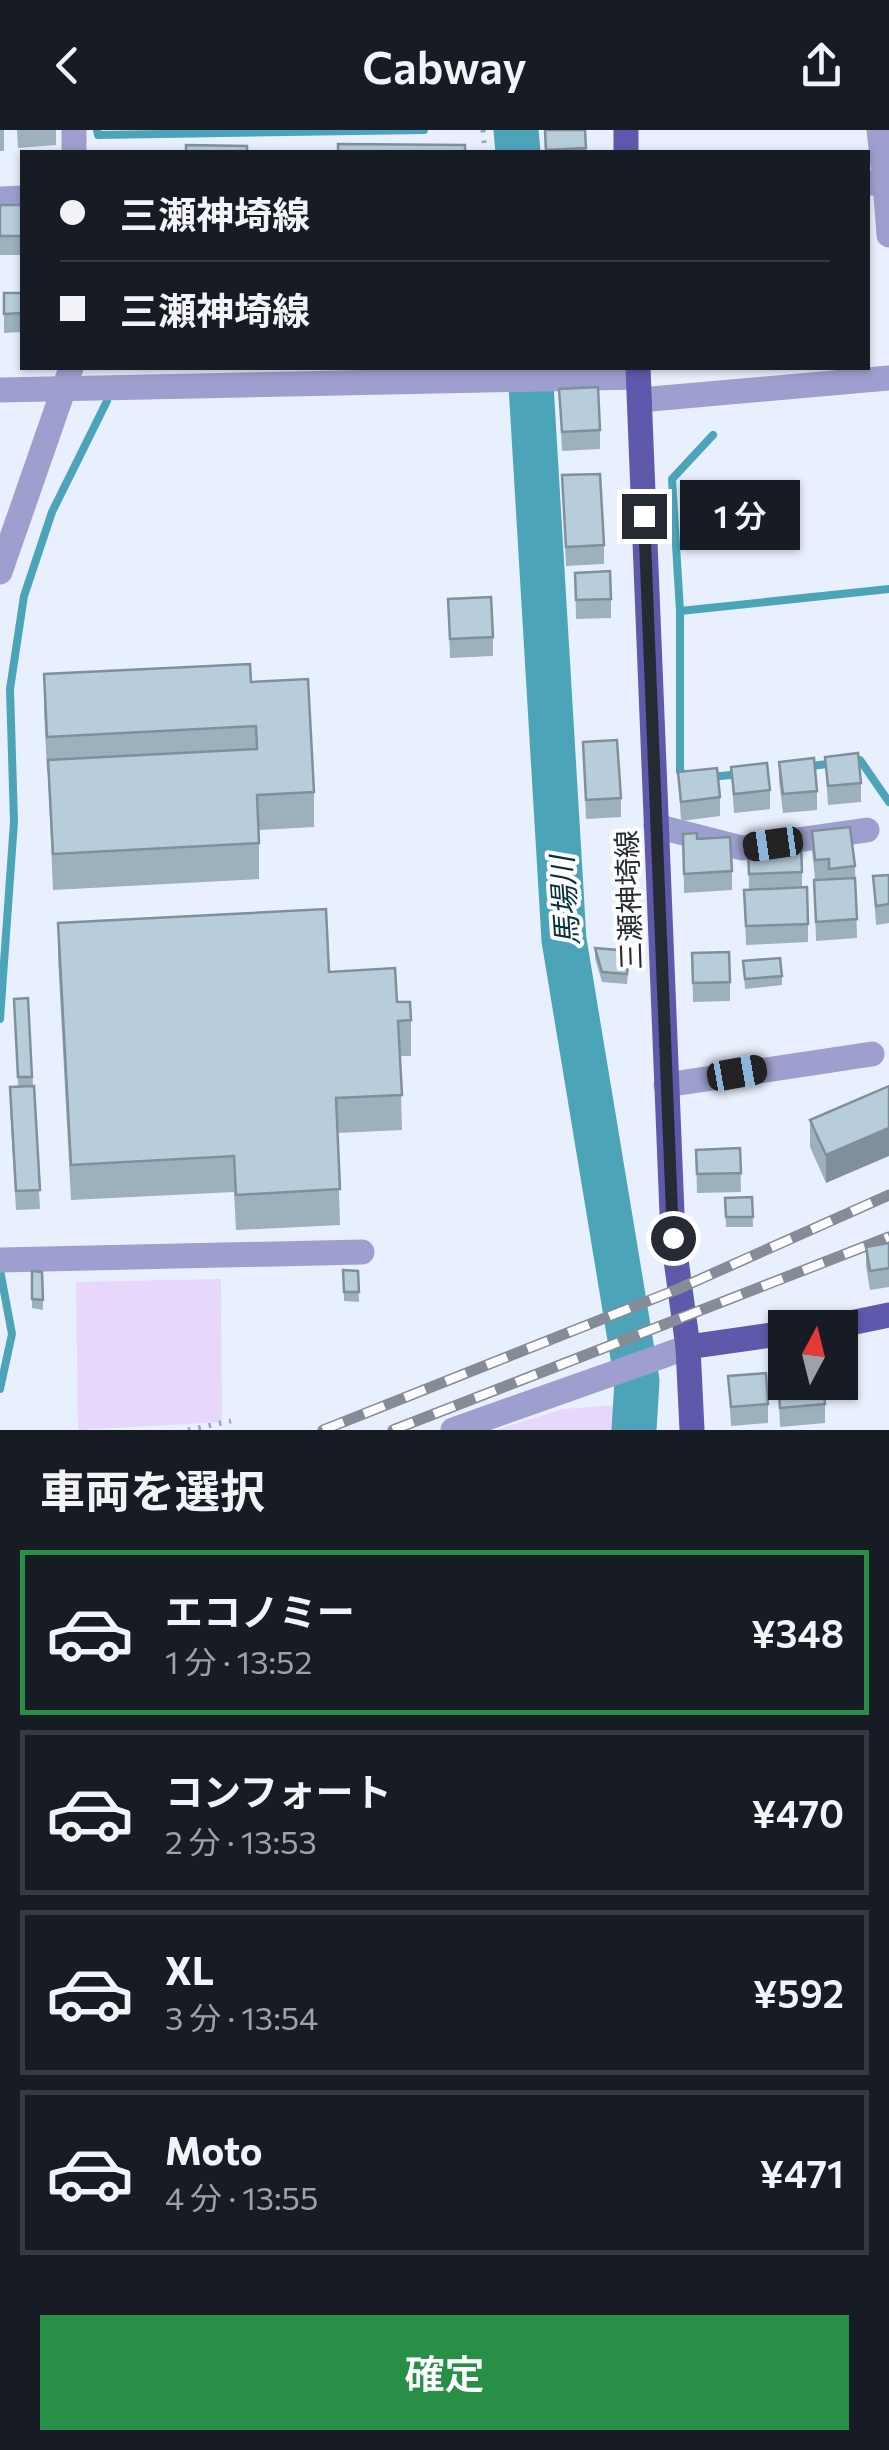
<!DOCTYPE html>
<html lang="ja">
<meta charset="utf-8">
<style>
body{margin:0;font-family:Commissioner,"Noto Sans JP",sans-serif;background:#242831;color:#f1f3f6;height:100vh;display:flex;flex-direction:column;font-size:38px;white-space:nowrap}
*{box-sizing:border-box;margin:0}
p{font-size:32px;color:#9ea1a6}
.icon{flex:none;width:55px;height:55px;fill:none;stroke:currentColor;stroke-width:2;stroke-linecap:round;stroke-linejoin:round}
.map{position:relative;height:1300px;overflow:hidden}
.panel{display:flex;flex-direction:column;background:#171b24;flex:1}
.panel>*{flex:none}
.top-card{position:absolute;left:20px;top:20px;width:850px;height:220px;border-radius:0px;box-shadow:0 2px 8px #0004;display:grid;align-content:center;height:220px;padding:0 40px;background:#171b24}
.needle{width:65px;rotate:7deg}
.controls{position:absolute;left:768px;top:1180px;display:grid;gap:20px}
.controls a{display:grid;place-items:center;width:90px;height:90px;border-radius:0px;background:#171b24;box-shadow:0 2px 8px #0004;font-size:50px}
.end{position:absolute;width:45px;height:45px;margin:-22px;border:12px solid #262b33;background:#fff;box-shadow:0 0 0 5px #fff}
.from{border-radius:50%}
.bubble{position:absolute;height:70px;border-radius:0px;background:#171b24;box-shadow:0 2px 8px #0004;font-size:32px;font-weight:600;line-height:70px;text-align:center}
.car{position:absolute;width:30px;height:60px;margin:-30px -15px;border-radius:12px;box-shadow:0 0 8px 2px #0007;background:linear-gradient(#222 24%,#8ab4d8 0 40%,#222 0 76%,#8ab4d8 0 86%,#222 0)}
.top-card b{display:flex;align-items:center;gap:35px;height:95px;font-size:38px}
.top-card b+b{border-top:2px solid #363941}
.top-card i{width:25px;height:25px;background:#f1f3f6}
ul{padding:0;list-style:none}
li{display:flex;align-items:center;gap:30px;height:165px;margin:0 20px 15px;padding:0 20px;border:5px solid #363941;border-radius:0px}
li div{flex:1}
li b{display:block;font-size:38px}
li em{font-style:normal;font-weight:600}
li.current{border-color:#289046}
li>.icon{width:90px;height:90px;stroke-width:1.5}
h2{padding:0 40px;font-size:45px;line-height:120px}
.primary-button{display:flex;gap:20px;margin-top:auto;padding:20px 40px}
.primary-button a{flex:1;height:115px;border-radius:0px;background:#289046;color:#fff;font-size:40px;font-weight:600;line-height:115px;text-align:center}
header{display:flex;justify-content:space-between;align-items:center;height:130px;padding:0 40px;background:#171b24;font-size:45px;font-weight:600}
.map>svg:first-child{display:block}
.green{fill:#e6d7fb}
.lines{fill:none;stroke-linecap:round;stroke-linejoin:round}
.stream{stroke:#4ca4b9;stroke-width:8}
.river{stroke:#4ca4b9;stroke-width:45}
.path{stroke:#9ca3ae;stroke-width:5;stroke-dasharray:2.5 8;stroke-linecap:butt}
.minor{stroke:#9da0ce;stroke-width:25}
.major{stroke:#5d5aac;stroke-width:25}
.rail-casing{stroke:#868c97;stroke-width:11}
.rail{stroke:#fdfdfd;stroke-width:8;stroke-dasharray:22;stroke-linecap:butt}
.wall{fill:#9db0bd}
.shaded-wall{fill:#80909a}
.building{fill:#b7cddc;stroke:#80909a;stroke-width:2.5}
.route{stroke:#262b33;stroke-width:12}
.labels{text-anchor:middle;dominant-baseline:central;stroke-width:8;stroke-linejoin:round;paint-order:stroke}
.street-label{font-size:28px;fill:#262b33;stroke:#fdfdfd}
.water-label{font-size:30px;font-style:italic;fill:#06323b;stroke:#fdfdfd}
</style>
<header><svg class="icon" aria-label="back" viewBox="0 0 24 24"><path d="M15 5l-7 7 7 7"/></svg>Cabway<svg class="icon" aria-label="share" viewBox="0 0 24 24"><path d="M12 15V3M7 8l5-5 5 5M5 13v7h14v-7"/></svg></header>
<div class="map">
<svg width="889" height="1300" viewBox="0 0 889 1300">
<rect width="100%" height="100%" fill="#e8f0fd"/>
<g class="green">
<polygon points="221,1149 222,1292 78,1300 76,1152"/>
<polygon points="618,1275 616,1300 496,1300 563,1279"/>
</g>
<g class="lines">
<g class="stream">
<polyline points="97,0 98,5 424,0"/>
<polyline points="680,481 889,459"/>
<polyline points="849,632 860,630 889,672"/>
<polyline points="804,637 835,633"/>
<polyline points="687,645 680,642 680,481 672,349 713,305"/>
<polyline points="710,647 741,644"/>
<polyline points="0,889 14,692 10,559 24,466 52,382 107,271"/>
<polyline points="0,1140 12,1204 0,1259"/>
</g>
<g class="river">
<polyline points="516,0 518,22"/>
<polyline points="530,238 564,810 637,1251 634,1300"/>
</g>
<g class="path">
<polyline points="483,0 485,22"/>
<polyline points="188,1300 231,1291"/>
</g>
<g class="minor">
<polyline points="74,22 74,0"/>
<polyline points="868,53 885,53 879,0"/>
<polyline points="889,53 885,53 889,105"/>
<polyline points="0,69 22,68"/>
<polyline points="0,260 638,247"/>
<polyline points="640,270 889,248"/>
<polyline points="0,442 71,238"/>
<polyline points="656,696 742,718 867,700"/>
<polyline points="666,955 872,924"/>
<polyline points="0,1130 362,1122"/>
<polyline points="453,1300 688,1217"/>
</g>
<g class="major">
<polyline points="626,0 626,22"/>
<polyline points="638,238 673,1108 688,1217 692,1300"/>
<polyline points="826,1198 889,1185"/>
<polyline points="688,1217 785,1203"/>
</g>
<defs>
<g id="rail">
<polyline points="323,1300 678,1159 889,1065"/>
<polyline points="393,1300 889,1107"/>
</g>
</defs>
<use href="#rail" class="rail-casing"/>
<use href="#rail" class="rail"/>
</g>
<g class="wall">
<rect x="0" y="0" width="4" height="21"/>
<polygon points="17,0 56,0 56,15 18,18"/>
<polygon points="544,0 585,0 586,22 545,22"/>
<rect x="0" y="75" width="22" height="50"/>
<polygon points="4,163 22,163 22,202 4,203"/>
<polygon points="559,259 600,300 600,319 562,321"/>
<polygon points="562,345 604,415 604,434 566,436"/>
<polygon points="575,443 611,469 611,488 576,489"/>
<polygon points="448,469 493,507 493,526 450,528"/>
<polygon points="44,544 251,552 314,662 314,697 259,700 259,749 53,760 48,642 47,642 44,580"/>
<polygon points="583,612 621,668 621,687 586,689"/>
<polygon points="825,627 861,653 861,672 828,675"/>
<polygon points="779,632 817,661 817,680 783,683 779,651"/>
<polygon points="731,637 770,660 770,679 734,683"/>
<polygon points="678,642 720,667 720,686 681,691"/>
<polygon points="812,701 855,736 857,808 816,811 814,750 829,749 829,748 815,749 812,720"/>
<polygon points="683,704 697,709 732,741 732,760 684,763"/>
<polygon points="748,715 802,742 802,757 808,794 808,812 746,815 744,760 749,760"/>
<polygon points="889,745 889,793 876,795 873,746"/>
<polygon points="58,793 329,842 397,872 411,890 411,926 400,926 402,1000 337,1003 340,1095 236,1100 234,1062 71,1070 58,828"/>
<polygon points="595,818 629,831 627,854 602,852 595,828"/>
<polygon points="692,823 730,852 730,871 693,872"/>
<polygon points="743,831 782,846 782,855 745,859"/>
<polygon points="28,868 40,1079 16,1080 10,976 10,957 18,956 14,869"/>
<polygon points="889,956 826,1053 810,1017 810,990"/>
<polygon points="740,1018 741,1062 697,1063 696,1020"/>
<polygon points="752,1067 753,1097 726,1097 725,1068"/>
<polygon points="889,1113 889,1157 870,1160 866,1136 866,1117"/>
<polygon points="343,1140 358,1141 359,1172 344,1171"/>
<polygon points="32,1141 42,1142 43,1180 32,1178"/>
<polygon points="728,1246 768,1274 768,1293 731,1296"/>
<polygon points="778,1249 825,1274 825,1293 780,1297"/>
</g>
<polygon class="shaded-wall" points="889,998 889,1026 826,1053 826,1025"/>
<g class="building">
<polygon points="545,0 585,0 586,18 546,20"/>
<polygon points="338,14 465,15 465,22 338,22"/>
<polygon points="186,15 247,16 247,22 186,22"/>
<rect x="0" y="75" width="22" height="31"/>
<polygon points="4,163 22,163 22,183 4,184"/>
<polygon points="598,257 600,300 562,302 559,259"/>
<polygon points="600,344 604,415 566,417 562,345"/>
<polygon points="610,441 611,469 576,470 575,443"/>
<polygon points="491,467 493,507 450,509 448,469"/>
<polygon points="250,534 251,552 308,549 314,662 257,665 259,713 53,724 48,630 257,619 256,596 47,607 44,544"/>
<polygon points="617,610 621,668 586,670 583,612"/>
<polygon points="858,623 861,653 828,656 825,627"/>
<polygon points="814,628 817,661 783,664 779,632"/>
<polygon points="767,633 770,660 734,664 731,637"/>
<polygon points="717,638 720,667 681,672 678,642"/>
<polygon points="850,697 855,736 829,739 829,729 815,730 812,701"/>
<polygon points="697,703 697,709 730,707 732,741 684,744 683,704"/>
<polygon points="801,713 802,742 749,744 748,715"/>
<polygon points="889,745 889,774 876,776 873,746"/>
<polygon points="855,748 857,789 816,792 814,750"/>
<polygon points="807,757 808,794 746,796 744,760"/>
<polygon points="326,779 329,842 395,838 397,872 410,872 411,890 398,891 402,965 336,968 340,1059 236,1065 234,1026 71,1035 58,793"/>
<polygon points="595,818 629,821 627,844 602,842"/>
<polygon points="729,822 730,852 693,853 692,823"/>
<polygon points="780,828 782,846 745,849 743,831"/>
<polygon points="28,868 32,947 18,947 14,869"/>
<polygon points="34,956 40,1060 16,1061 10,957"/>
<polygon points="889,956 889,998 826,1025 810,990"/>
<polygon points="740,1018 741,1043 697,1044 696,1020"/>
<polygon points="752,1067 753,1087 726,1087 725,1068"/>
<polygon points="889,1113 889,1138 870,1141 866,1117"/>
<polygon points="343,1140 358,1141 359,1162 344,1162"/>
<polygon points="32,1141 42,1142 43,1170 32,1169"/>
<polygon points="766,1243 768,1274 731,1277 728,1246"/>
<polygon points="785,1248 785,1252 823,1252 825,1274 780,1278 778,1249"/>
</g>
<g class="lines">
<polyline class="route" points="644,386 673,1108"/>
</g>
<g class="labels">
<g class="street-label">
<text transform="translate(628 770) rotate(-92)">三瀬神埼線</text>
</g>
<g class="water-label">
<text transform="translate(563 771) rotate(-94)">馬場川</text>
</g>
</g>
</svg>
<div class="controls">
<a><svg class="needle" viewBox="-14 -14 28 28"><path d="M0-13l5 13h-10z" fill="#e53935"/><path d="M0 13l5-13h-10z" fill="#9ea1a6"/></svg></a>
</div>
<i class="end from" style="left:673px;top:1108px"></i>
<i class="end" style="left:644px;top:386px"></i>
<div class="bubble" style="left:680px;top:350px;width:120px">1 分</div>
<i class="car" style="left:773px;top:714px;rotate:262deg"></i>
<i class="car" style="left:737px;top:943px;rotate:80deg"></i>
<div class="top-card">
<b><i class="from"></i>三瀬神埼線</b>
<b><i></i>三瀬神埼線</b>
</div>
</div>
<section class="panel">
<h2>車両を選択</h2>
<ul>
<li class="current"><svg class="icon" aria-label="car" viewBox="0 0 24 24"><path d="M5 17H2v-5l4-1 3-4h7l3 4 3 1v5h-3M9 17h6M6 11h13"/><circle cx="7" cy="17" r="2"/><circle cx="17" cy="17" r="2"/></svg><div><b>エコノミー</b><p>1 分 · 13:52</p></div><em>¥348</em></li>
<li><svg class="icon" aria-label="car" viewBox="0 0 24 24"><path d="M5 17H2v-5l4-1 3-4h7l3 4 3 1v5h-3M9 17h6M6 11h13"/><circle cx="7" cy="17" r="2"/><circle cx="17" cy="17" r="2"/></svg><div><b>コンフォート</b><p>2 分 · 13:53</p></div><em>¥470</em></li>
<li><svg class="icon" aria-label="car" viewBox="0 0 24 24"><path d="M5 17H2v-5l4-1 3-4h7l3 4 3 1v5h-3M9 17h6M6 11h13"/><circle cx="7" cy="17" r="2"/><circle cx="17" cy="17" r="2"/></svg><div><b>XL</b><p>3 分 · 13:54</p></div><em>¥592</em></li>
<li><svg class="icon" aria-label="car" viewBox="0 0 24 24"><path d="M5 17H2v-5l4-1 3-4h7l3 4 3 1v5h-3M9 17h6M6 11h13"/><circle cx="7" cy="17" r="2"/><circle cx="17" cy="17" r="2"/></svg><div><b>Moto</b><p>4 分 · 13:55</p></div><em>¥471</em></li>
</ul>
<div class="primary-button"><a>確定</a></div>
</section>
